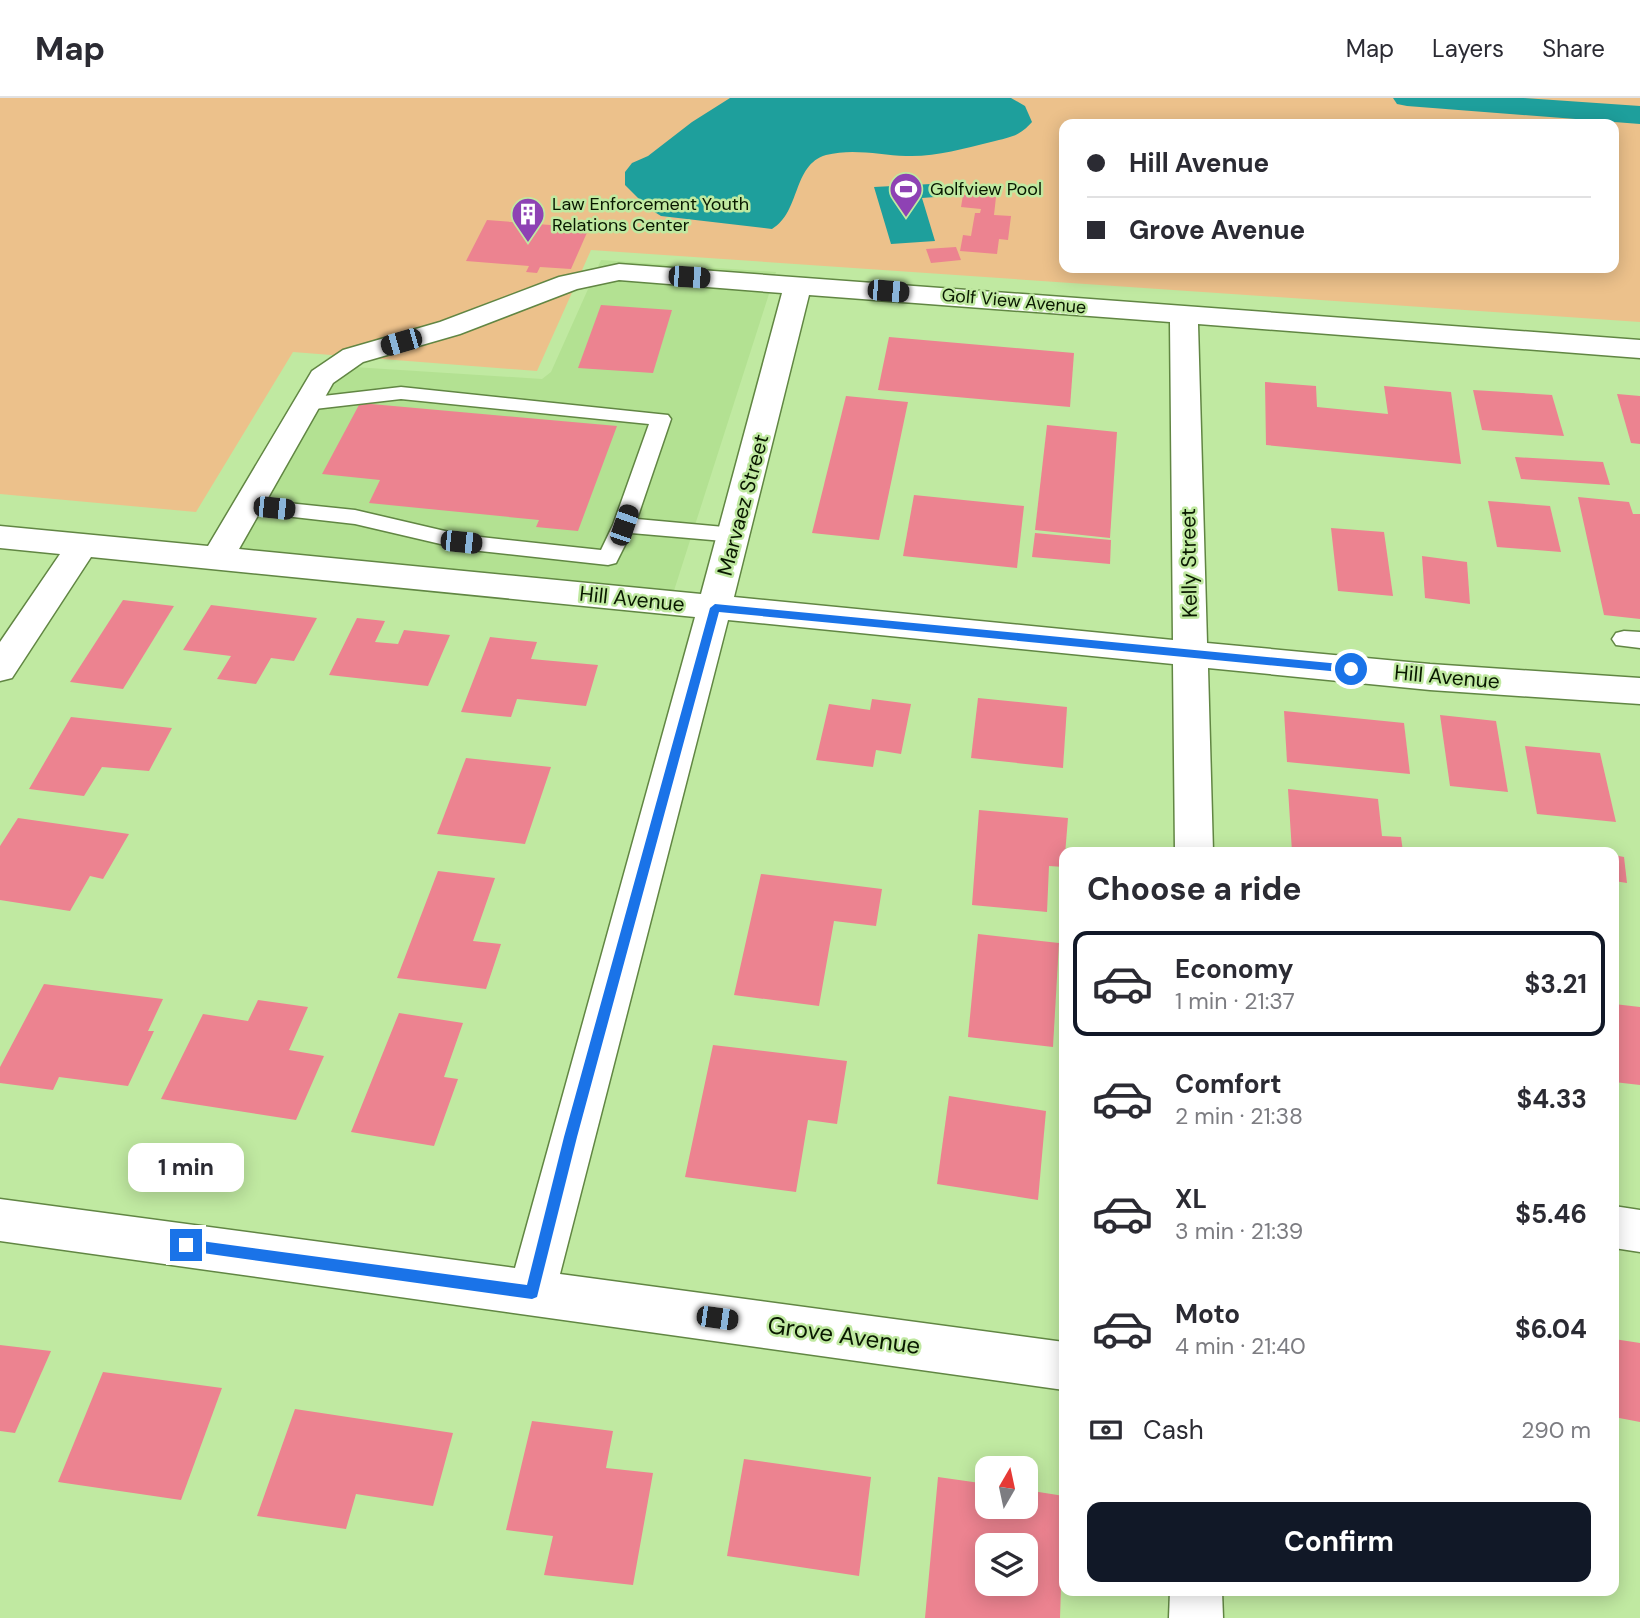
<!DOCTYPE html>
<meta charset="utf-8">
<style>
body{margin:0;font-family:"DM Sans",sans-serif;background:#f7f7f7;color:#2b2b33;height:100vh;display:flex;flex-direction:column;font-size:26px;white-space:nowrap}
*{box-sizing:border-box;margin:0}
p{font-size:23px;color:#7c7c81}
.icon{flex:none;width:38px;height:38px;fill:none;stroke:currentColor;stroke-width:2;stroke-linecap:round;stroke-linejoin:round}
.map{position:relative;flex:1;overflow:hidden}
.drawer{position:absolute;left:1059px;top:749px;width:560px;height:749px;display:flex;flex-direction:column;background:#fff;border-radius:14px;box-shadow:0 4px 18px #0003}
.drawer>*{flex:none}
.hud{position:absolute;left:1059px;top:21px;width:560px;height:154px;border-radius:14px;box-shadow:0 4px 18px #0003;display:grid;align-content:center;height:154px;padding:0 28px;background:#fff}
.needle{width:46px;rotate:9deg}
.tools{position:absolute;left:975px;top:1358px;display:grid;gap:14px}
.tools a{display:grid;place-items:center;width:63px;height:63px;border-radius:14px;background:#fff;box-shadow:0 4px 18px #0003;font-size:35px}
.end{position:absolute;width:32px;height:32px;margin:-16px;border:9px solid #1a73e8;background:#fff;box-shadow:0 0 0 4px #fff}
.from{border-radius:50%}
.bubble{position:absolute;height:49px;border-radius:14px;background:#fff;box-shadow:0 4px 18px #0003;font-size:23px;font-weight:700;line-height:49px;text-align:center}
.car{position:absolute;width:21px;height:42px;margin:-21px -10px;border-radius:9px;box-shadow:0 0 5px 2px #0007;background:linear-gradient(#222 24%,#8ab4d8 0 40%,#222 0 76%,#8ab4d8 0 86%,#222 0)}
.hud b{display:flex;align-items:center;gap:24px;height:66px;font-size:26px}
.hud b+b{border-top:2px solid #e1e1e2}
.hud i{width:18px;height:18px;background:#2b2b33}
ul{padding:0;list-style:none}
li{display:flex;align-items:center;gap:21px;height:105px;margin:0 14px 10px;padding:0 14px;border:4px solid transparent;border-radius:14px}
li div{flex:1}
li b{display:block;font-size:26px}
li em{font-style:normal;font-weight:700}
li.active{border-color:#111827}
li>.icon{width:63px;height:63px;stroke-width:1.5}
h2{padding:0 28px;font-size:32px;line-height:84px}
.pay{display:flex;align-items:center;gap:18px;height:77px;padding:0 28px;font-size:26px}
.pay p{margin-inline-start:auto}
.primary-button{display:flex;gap:14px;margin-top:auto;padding:14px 28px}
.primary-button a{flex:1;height:80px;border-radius:14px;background:#111827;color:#fff;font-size:28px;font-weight:700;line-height:80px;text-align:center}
header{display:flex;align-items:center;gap:42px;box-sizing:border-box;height:98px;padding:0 35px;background:#fff;border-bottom:2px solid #e1e1e2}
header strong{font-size:33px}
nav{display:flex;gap:38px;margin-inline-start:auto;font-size:24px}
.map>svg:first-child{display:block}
.built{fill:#b3e192}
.green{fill:#ecc18b;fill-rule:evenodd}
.water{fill:#1e9f9c}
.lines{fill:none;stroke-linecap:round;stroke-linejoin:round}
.canal{fill:#1e9f9c;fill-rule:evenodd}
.building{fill:#ec8390;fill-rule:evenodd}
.lane-casing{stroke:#618643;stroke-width:3}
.street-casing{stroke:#618643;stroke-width:3}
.lane{fill:#fff;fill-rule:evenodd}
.street{fill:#fff;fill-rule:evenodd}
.route{fill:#1a73e8}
.labels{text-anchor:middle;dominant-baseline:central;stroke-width:5;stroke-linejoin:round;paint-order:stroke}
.far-poi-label{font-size:18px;fill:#091800;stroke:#c0e9a1;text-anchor:start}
.far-street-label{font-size:18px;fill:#091800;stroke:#c0e9a1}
.street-label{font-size:21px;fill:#091800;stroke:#c0e9a1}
.near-street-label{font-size:24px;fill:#091800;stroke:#c0e9a1}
</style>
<header>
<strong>Map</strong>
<nav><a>Map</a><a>Layers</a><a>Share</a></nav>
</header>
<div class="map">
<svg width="1640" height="1520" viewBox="0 0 1640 1520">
<rect width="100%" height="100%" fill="#c0e9a1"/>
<polygon class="built" points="601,162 776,174 671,502 212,463 338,268 542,281 551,274"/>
<path class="green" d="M0 0H1640V224L591 152 537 273 293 254 196 414 0 396ZM1064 26H1614V170H1064Z"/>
<g class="water">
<path d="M730 0H1011L1025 8 1032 24C1019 39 1009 39 991 44 962 51 936 59 906 58 880 57 853 50 826 57 792 67 801 114 772 131L661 118 648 110 625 87V74L632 65 648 58 692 24Z"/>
<polygon points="931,86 935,99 922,100 935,143 891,146 874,89"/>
</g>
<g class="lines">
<polygon class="canal" points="1393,0 1524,0 1640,8 1640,26 1407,8 1397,6"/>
</g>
<g class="building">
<polygon points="963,97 996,99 994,117 1011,118 1008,142 999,141 997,156 960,153 963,137 971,138 975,115 980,115 981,111 961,109"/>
<polygon points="487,122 589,130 571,171 540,169 537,175 526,174 529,168 466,163"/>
<polygon points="956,149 961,162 931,165 926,151"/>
<polygon points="601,207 672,212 653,275 578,270"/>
<polygon points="889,239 1074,255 1070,309 878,292"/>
<polygon points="1265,284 1316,288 1317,309 1388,316 1384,288 1451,294 1461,366 1266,347"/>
<polygon points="1473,292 1552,297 1564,338 1482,332"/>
<polygon points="1617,296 1640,298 1640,346 1631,345"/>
<polygon points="846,298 908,304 879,442 812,435"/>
<polygon points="360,305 617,328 578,433 536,429 539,422 369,405 380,382 322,376"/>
<polygon points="1047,327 1117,334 1110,440 1035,432"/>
<polygon points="1515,359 1603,364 1610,387 1521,381"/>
<polygon points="914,397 1024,408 1017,470 903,458"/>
<polygon points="1578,399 1629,404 1633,416 1640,416 1640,521 1604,517"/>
<polygon points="1488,403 1550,408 1561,454 1497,449"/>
<polygon points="1331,430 1384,434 1393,498 1338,493"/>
<polygon points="1035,435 1111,442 1110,466 1032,459"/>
<polygon points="1422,458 1467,464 1470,506 1425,500"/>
<polygon points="123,502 174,508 123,591 70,584"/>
<polygon points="211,507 317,520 294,563 271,560 256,586 217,581 231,558 183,552"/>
<polygon points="357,520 385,523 375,544 398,546 404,532 450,537 428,588 329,577"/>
<polygon points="490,539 537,544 531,561 598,567 586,608 517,601 511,619 461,614"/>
<polygon points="978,600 1067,609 1063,670 971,660"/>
<polygon points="872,601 911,606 901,656 876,652 873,669 816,662 829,606 870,612"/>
<polygon points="1284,613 1404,625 1410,676 1287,664"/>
<polygon points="1440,617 1496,623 1508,694 1450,688"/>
<polygon points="71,619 172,630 149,673 102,669 84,698 29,691"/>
<polygon points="1525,648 1600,655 1616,724 1537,716"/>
<polygon points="466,660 551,669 525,746 437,736"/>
<polygon points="1288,691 1378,701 1382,738 1401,739 1403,754 1292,754"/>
<polygon points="979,712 1068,720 1064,769 1049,768 1047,814 972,807"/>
<polygon points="18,720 129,736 103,781 90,778 70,813 0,802 0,748"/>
<polygon points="1614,757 1624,759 1627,785 1614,783"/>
<polygon points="438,773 495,780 473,843 501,846 486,891 397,880"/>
<polygon points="761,776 882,791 876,828 834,823 819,908 734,897"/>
<polygon points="978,836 1059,845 1053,949 968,939"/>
<polygon points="44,886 163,901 148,933 154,933 128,988 59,979 53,992 0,985 0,969"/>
<polygon points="258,902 308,909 289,952 324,958 296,1022 161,1001 203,916 248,923"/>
<polygon points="1614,906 1640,909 1640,987 1614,984"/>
<polygon points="399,915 463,925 444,979 458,981 434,1048 351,1034"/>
<polygon points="713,947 847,963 837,1026 808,1022 796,1094 685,1079"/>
<polygon points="949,998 1046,1013 1038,1102 937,1086"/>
<polygon points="1614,1241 1640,1245 1640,1324 1614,1319"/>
<polygon points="0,1247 51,1253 15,1335 0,1333"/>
<polygon points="103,1274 222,1290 181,1402 58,1384"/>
<polygon points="295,1311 453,1335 433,1408 356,1396 346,1431 257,1418"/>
<polygon points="532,1323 613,1333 606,1370 653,1375 633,1487 544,1477 553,1438 506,1432"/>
<polygon points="744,1361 871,1379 859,1478 727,1458"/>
<path d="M938 1379 987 1386V1409H1026V1392L1064 1398 1060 1520H925ZM987 1447H1026V1486H987Z"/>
</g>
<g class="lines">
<defs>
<g id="lane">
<polygon points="401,289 668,317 671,321 637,421 735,430 743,432 746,437 743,442 735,444 631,435 616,465 608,467 462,451 355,426 240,413 237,408 240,403 248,401 355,412 462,437 601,452 613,427 649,326 401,301 306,312 299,310 296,306 299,302 306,300"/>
<polygon points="1624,533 1640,534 1640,550 1616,547 1612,541 1616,535"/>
</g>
<g id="street">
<path d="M619 166 1640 242V260L1198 226 1207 545 1430 566 1640 580V606L1430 592 1208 570 1213 754H1175L1173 566 728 522 560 1176 1064 1244V1292L0 1143V1101L515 1170 695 519 91 459 12 580 0 583V544L60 456 0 450V428L208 448 312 273 343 252 440 224 559 179ZM619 182 782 195 701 496 239 451 333 285 363 264 460 236 577 191ZM809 197 1170 224 1173 542 734 499Z"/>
<polygon points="1614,1108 1640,1112 1640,1154 1614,1150"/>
<polygon points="1170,1493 1222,1493 1223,1520 1169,1520"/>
</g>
</defs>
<use href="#lane" class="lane-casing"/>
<use href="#street" class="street-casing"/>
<use href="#lane" class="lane"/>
<use href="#street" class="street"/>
</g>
<polygon class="route" points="715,506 1351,567 1356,571 1351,575 719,514 577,1039 537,1199 532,1201 181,1152 181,1143 186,1141 527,1187 564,1039 710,510"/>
<defs>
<symbol id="stadium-pin" viewBox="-11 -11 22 30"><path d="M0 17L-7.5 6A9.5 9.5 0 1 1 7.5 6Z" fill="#8e42b4" stroke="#c0e9a1"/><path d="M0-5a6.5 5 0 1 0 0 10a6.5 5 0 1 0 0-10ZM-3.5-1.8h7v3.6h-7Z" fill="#fff"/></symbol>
<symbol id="building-pin" viewBox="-11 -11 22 30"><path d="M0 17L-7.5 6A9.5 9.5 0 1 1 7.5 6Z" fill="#8e42b4" stroke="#c0e9a1"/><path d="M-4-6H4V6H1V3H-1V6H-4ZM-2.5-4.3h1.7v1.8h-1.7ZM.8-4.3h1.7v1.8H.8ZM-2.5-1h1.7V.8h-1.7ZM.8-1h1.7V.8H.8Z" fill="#fff"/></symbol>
</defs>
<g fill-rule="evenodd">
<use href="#stadium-pin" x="887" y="72" width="38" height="52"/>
<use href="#building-pin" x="509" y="97" width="38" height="52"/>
</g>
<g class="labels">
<g class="far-poi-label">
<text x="930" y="91">Golfview Pool</text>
<text x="552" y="106">Law Enforcement Youth<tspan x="552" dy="21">Relations Center</tspan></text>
</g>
<g class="far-street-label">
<text transform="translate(1014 203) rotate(5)">Golf View Avenue</text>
</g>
<g class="street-label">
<text transform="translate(743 407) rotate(-75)">Marvaez Street</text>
<text transform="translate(1189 465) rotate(-91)">Kelly Street</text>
<text transform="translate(632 501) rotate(6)">Hill Avenue</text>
<text transform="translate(1447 579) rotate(5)">Hill Avenue</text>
</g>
<g class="near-street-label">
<text transform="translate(844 1237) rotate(8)">Grove Avenue</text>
</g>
</g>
</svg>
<div class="tools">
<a><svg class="needle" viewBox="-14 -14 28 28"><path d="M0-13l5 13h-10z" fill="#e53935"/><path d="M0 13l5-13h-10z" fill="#7c7c81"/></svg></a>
<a><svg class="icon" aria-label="layers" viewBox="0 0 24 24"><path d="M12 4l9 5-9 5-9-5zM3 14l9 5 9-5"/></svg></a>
</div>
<i class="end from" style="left:1351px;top:571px"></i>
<i class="end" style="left:186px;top:1147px"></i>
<div class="bubble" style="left:128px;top:1045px;width:116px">1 min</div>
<i class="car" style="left:689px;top:179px;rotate:94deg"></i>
<i class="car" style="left:888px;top:193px;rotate:95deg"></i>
<i class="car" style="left:401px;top:244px;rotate:254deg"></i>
<i class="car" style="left:274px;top:410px;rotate:96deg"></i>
<i class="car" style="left:624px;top:427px;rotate:19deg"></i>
<i class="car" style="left:461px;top:444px;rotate:96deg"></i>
<i class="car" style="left:717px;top:1220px;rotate:98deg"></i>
<div class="hud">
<b><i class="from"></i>Hill Avenue</b>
<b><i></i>Grove Avenue</b>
</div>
<section class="drawer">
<h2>Choose a ride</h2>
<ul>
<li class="active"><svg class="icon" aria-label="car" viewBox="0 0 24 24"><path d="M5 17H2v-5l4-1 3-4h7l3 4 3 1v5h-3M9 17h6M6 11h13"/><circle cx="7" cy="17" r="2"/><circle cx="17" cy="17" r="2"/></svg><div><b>Economy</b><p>1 min · 21:37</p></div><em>$3.21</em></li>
<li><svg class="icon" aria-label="car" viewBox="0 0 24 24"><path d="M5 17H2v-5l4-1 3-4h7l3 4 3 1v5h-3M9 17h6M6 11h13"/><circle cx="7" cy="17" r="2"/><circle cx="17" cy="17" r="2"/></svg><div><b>Comfort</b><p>2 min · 21:38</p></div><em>$4.33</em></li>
<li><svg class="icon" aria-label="car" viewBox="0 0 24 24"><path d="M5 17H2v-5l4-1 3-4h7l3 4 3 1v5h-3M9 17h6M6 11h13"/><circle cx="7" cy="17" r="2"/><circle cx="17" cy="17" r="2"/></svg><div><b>XL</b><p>3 min · 21:39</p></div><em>$5.46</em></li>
<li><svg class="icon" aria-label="car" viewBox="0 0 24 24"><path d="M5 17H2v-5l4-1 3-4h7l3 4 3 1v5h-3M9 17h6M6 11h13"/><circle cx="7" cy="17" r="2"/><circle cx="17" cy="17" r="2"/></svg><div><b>Moto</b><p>4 min · 21:40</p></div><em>$6.04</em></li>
</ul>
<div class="pay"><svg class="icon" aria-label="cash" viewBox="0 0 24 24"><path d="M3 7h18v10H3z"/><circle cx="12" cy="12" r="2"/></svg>Cash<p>290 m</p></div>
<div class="primary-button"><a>Confirm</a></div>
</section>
</div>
